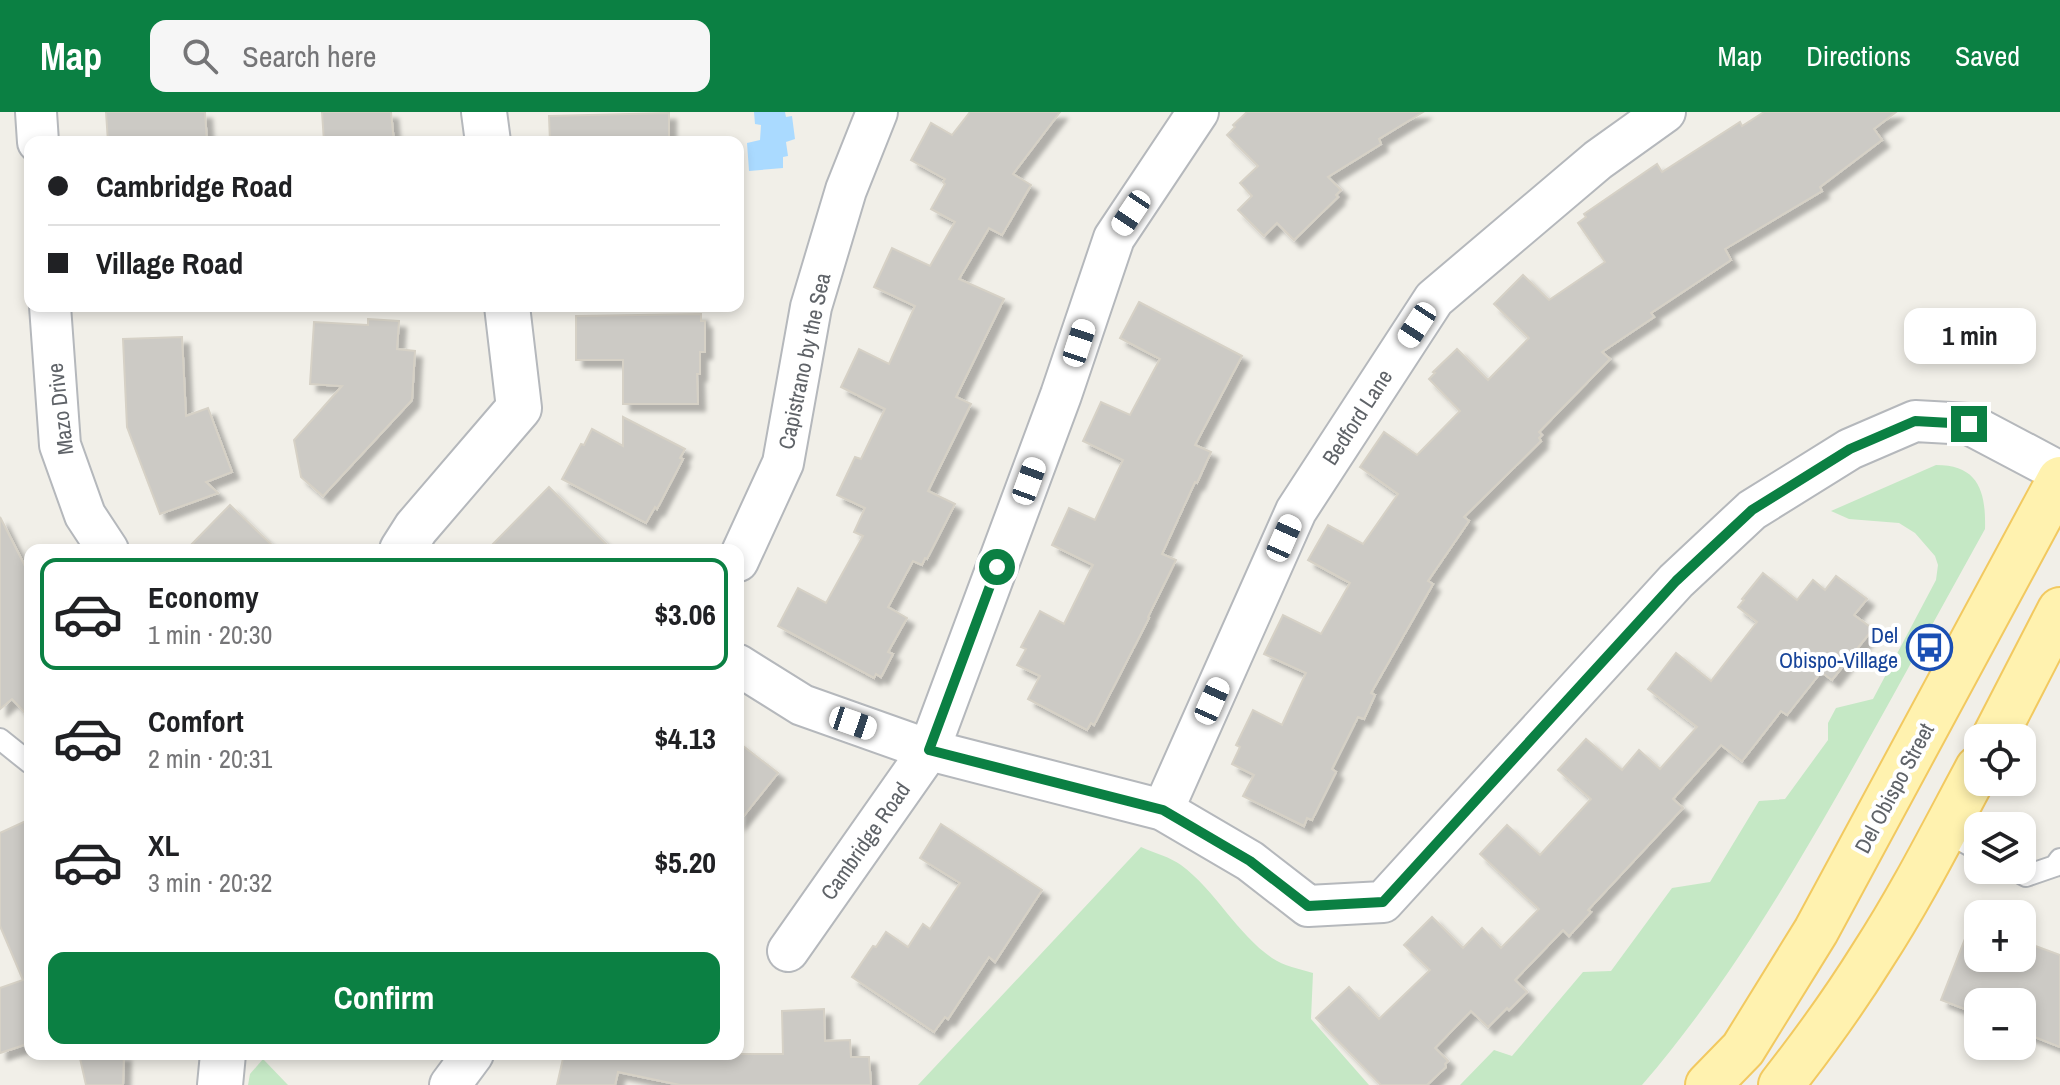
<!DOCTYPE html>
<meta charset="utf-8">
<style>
body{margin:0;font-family:"Archivo Narrow",sans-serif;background:#f6f6f6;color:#202124;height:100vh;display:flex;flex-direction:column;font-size:30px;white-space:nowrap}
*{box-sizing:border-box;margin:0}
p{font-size:26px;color:#757577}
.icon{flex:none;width:44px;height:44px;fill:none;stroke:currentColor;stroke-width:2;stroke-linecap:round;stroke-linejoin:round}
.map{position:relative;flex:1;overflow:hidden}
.drawer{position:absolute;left:24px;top:432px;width:720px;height:516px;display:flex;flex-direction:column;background:#fff;border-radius:16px;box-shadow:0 4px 12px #0003}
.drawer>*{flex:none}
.hud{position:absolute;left:24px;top:24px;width:720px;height:176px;border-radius:16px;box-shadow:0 4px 12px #0003;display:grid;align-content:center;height:176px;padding:0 24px;background:#fff}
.controls{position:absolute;left:1964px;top:612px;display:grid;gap:16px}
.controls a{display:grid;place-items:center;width:72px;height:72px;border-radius:16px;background:#fff;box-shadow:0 4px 12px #0003;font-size:40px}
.end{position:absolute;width:36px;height:36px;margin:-18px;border:10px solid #0b8043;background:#fff;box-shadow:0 0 0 4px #fff}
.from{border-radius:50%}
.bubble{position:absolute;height:56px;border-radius:16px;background:#fff;box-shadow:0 4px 12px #0003;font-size:26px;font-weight:700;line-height:56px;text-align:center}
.car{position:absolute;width:24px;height:48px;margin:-24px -12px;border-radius:10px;box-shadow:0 0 6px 2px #0007;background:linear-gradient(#fff 24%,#345 0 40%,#fff 0 76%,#345 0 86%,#fff 0)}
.hud b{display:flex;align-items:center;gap:28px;height:76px;font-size:30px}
.hud b+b{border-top:2px solid #e0e0e0}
.hud i{width:20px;height:20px;background:#202124}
ul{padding:14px 0 0;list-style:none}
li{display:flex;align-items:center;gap:24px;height:112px;margin:0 16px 12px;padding:0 8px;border:4px solid transparent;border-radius:16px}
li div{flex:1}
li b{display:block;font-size:30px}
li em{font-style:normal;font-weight:700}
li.current{border-color:#0b8043}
li>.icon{width:72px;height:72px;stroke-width:1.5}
.action{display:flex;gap:16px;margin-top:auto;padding:16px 24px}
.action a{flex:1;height:92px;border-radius:16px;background:#0b8043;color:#fff;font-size:32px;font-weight:700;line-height:92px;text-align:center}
header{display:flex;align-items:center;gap:48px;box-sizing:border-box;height:112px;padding:0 40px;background:#0b8043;color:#fff}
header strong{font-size:38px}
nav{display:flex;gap:44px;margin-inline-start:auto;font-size:28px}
.search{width:560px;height:72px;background:#f6f6f6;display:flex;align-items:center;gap:20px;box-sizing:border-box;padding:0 28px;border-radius:16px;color:#757577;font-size:30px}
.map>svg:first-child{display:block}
.green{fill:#c5e8c5}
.water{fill:#aadaff}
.building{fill:#cccac5;stroke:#d6d1c6;stroke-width:2;filter:url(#shadow)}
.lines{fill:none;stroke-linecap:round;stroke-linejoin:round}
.service-casing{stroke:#b5b8bc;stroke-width:24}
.minor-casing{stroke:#b5b8bc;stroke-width:44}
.tertiary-casing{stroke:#b5b8bc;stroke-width:48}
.primary-casing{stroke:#f2c960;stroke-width:48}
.service{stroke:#fff;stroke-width:20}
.minor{stroke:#fff;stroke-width:40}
.tertiary{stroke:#fff;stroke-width:44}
.primary{stroke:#fff2af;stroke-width:44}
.route{stroke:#0b8043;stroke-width:10}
.labels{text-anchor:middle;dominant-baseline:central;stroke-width:8;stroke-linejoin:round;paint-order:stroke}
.street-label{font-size:22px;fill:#5f6368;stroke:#fff}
.transit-label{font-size:22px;fill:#164399;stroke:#fff;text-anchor:end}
</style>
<header>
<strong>Map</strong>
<div class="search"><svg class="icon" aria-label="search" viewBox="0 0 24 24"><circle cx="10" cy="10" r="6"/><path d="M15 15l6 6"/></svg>Search here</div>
<nav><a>Map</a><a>Directions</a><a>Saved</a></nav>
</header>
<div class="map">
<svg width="2060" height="973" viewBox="0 0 2060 973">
<defs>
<filter id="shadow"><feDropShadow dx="7" dy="7" stdDeviation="2" flood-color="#0004"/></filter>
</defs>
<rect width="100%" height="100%" fill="#f1efe8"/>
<g class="green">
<path d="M1936 353C1979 353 1986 380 1985 417 1936 505 1888 594 1838 682 1780 783 1719 884 1642 973H1460L1494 938 1512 944 1583 860 1611 859 1672 776 1710 770 1759 689 1785 687 1828 628V611L1836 596 1873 587 1936 468 1938 453 1935 444 1915 421 1899 411 1849 407 1831 399Z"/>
<path d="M1141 735C1154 741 1170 745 1181 753 1216 779 1236 821 1272 846 1284 854 1299 857 1313 861L1311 907 1369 973H918Z"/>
<polygon points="263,947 288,973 248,973 250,962"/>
</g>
<polygon class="water" points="754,0 785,0 786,5 792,4 795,27 786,30 788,44 783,45 783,56 749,59 747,31 760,28 761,13 755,12"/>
<g class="building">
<polygon points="106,0 205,0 207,30 108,30"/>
<polygon points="322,0 391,0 394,30 324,30"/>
<polygon points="970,0 1060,0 1013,62 1031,73 1002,123 989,116 959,167 1004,187 956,285 971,292 928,379 955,392 927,447 925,446 922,453 913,449 888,495 907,506 888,540 893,542 881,565 876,562 874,566 778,514 798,476 826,491 863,424 854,420 865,396 837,383 855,345 861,347 885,297 841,275 859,237 889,252 915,194 874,175 892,136 930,154 955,110 931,97 945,72 943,70 945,67 911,48 931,11 952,23"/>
<polygon points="1247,0 1423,0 1379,27 1381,32 1328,65 1341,78 1336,83 1338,85 1294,128 1277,111 1264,124 1238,98 1252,84 1240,71 1258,54 1227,23 1235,15 1233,13"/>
<polygon points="1764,0 1896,0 1874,17 1882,28 1820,75 1822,79 1725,137 1731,148 1651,201 1654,205 1602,240 1610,247 1539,320 1542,323 1539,326 1541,329 1464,405 1469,409 1428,469 1433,472 1371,581 1375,583 1364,607 1358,605 1332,657 1336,660 1312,708 1307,706 1304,714 1243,684 1254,663 1232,652 1240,635 1236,633 1253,598 1282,613 1306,561 1264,542 1283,503 1321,522 1350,471 1308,448 1328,413 1363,432 1398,382 1360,355 1384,320 1417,343 1460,299 1429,267 1435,261 1433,260 1457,237 1488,268 1529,226 1494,192 1523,163 1549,188 1605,150 1578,111 1586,105 1584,102 1657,52 1662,60 1740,10 1742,14"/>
<polygon points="669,1 669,30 550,30 549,4"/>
<polygon points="1139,190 1242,244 1195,333 1211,340 1197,371 1195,370 1162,442 1176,448 1148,505 1149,506 1094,613 1091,611 1087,618 1028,587 1040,564 1017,553 1026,537 1021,535 1040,499 1064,512 1093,453 1052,433 1069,396 1095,408 1123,348 1083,329 1101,290 1130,303 1160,247 1120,226"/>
<polygon points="701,202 701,209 705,209 705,240 700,240 700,262 697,262 698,292 623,292 623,248 576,248 576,204"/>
<polygon points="368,207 399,209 397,237 415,239 412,288 323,384 301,365 294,328 342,274 310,272 314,210 368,213"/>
<polygon points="182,225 186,304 208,296 232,360 206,370 218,381 160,402 127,315 123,227"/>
<polygon points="623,305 685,337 680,346 683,347 657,397 655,395 646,411 562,367 581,332 584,333 592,317 623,334"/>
<polygon points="549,375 612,438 487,438"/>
<polygon points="230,393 277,438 186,438"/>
<polygon points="0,405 30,464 30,606 12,587 0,597"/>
<polygon points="1763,461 1797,488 1813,468 1825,478 1836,464 1867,487 1854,503 1873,517 1832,568 1821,560 1787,603 1781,599 1742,649 1721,633 1673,687 1683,696 1588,798 1591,800 1569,824 1563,818 1515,868 1527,880 1509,898 1507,896 1488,915 1471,899 1435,936 1448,949 1445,952 1446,955 1427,973 1381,973 1316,906 1349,875 1379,907 1430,858 1404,833 1432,805 1463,836 1482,816 1501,836 1539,797 1480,742 1507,713 1540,743 1591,687 1558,658 1586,627 1622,658 1639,638 1660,657 1697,615 1648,577 1676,541 1711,569 1757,510 1738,495 1744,488 1742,487"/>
<polygon points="738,630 778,661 738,711"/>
<polygon points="30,707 30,931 0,941 0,876 23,868 0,814 0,721"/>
<polygon points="941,712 1042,778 995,850 989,845 948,907 945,905 934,920 852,865 873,834 876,835 886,820 908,835 923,812 930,817 960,771 920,746"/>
<polygon points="1968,819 1978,823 1978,846 2022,846 2022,829 2060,843 2060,935 2022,920 2022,890 1978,890 1978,902 1941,888"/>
<polygon points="824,897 825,929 850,928 851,945 869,945 871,973 680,973 618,960 615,973 557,973 564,942 783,942 782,899"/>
<polygon points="79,942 124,942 123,973 86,973"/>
</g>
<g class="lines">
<defs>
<g id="service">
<polyline points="0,627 30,651"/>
<polyline points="1945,719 1978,738"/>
<polyline points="2015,758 2026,764 2055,754 2060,747"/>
</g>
<g id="minor">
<polyline points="36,0 38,30"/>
<polyline points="50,194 60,333 85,403 108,438"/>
<polyline points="738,449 783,351 811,195 846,78 877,0"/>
<polyline points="738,553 802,593 929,638 1163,698 1250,749 1308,794 1383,790 1676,469 1752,398 1850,337 1915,309 1969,312 2060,360"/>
<polyline points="1163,698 1296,399 1434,187 1598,48 1665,0"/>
<polyline points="788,839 929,638 1061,283 1114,126 1198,0"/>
<polyline points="450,973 473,942"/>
</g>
<g id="tertiary">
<polyline points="484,0 488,30"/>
<polyline points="402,438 416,416 519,296 507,194"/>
<polyline points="220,973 223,942"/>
</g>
<g id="primary">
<polyline points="1994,626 2060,498"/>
<polyline points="1708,973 1743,937 1816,819 2060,367"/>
<path d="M1781 973C1814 931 1845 888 1873 843 1912 783 1944 719 1978 656"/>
</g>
</defs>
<use href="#service" class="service-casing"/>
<use href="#minor" class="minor-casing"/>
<use href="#tertiary" class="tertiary-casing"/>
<use href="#primary" class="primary-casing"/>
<use href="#service" class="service"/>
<use href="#minor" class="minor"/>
<use href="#tertiary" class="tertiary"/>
<use href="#primary" class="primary"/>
</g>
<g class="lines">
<polyline class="route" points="997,455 929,638 1163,698 1250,749 1308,794 1383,790 1676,469 1752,398 1850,337 1915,309 1969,312"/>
</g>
<defs>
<symbol id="bus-ring" viewBox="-11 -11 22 22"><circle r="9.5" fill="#fff" stroke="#1a4fb4" stroke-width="1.5"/><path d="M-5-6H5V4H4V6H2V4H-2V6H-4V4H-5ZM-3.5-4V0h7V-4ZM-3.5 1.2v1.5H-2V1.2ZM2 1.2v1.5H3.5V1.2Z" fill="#1a4fb4"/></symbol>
</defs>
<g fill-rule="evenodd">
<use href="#bus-ring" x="1904" y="510" width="51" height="51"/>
</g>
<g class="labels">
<g class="street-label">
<text transform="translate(804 249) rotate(-78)">Capistrano by the Sea</text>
<text transform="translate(60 297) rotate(-97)">Mazo Drive</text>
<text transform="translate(1357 305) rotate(-57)">Bedford Lane</text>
<text transform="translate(1894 676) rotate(-62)">Del Obispo Street</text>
<text transform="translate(865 729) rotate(-55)">Cambridge Road</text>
</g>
<g class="transit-label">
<text x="1898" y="523">Del<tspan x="1898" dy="25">Obispo-Village</tspan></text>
</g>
</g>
</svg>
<div class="controls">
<a><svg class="icon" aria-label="locate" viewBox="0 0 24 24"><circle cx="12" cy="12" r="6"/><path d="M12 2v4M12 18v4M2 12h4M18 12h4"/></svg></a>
<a><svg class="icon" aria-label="layers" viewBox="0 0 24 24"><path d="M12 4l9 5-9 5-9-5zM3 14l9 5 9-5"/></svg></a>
<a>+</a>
<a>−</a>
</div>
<i class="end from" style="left:997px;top:455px"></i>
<i class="end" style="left:1969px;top:312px"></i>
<div class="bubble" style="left:1904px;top:196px;width:132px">1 min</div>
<i class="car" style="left:1131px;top:101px;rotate:214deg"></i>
<i class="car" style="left:1417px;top:213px;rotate:213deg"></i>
<i class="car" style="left:1079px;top:231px;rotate:18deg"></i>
<i class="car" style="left:1029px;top:369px;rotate:20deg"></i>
<i class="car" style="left:1284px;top:426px;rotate:24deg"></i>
<i class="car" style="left:1212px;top:589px;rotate:24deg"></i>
<i class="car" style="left:853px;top:611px;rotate:109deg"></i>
<div class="hud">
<b><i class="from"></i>Cambridge Road</b>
<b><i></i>Village Road</b>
</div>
<section class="drawer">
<ul>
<li class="current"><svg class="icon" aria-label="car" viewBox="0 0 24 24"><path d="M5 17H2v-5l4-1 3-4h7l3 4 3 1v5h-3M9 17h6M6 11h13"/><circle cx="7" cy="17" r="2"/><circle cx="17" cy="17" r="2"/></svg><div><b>Economy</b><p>1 min · 20:30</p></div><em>$3.06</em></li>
<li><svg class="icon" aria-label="car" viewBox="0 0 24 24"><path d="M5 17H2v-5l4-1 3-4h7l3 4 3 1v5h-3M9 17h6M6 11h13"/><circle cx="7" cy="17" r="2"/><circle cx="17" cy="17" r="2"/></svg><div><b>Comfort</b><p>2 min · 20:31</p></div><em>$4.13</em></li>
<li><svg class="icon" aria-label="car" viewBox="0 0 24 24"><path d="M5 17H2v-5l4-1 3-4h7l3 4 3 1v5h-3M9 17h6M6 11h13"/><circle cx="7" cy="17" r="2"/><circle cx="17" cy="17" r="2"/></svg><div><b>XL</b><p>3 min · 20:32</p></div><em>$5.20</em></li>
</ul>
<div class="action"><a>Confirm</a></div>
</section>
</div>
